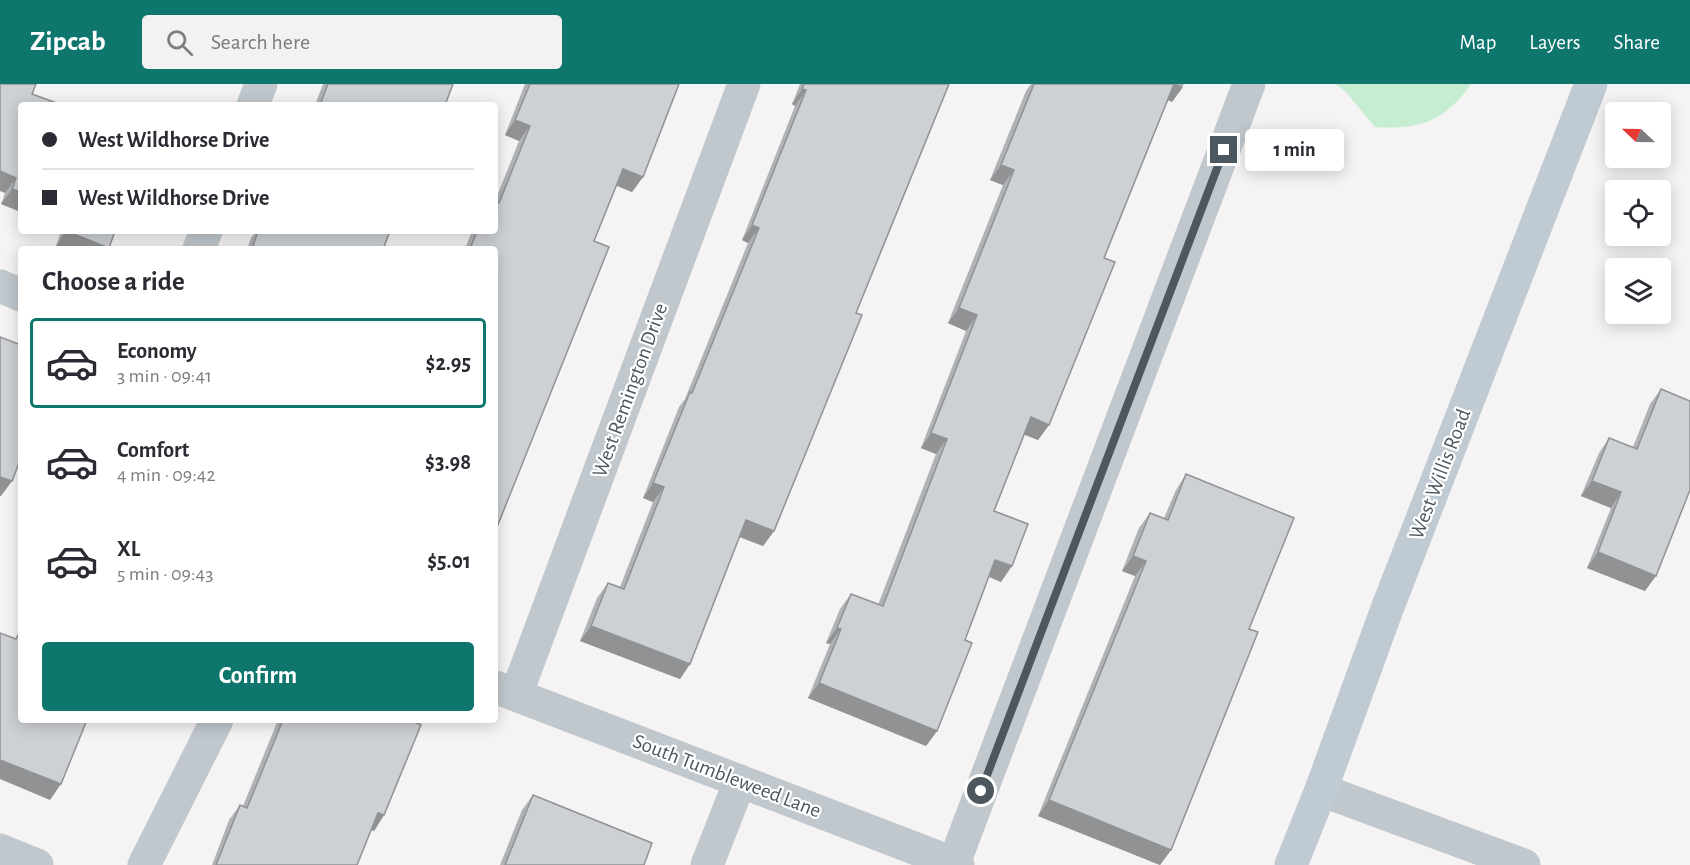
<!DOCTYPE html>
<meta charset="utf-8">
<style>
body{margin:0;font-family:"Alegreya Sans",sans-serif;background:#f2f2f3;color:#2b2b33;height:100vh;display:flex;flex-direction:column;font-size:22px;white-space:nowrap}
*{box-sizing:border-box;margin:0}
p{font-size:20px;color:#7c7c81}
.icon{flex:none;width:33px;height:33px;fill:none;stroke:currentColor;stroke-width:2;stroke-linecap:round;stroke-linejoin:round}
.map{position:relative;flex:1;overflow:hidden}
.sheet{position:absolute;left:18px;top:162px;width:480px;height:477px;display:flex;flex-direction:column;background:#fff;border-radius:6px;box-shadow:0 3px 15px #0003}
.sheet>*{flex:none}
.hud{position:absolute;left:18px;top:18px;width:480px;height:132px;border-radius:6px;box-shadow:0 3px 15px #0003;display:grid;align-content:center;height:132px;padding:0 24px;background:#fff}
.needle{width:39px;rotate:292deg}
.controls{position:absolute;left:1605px;top:18px;display:grid;gap:12px}
.controls a{display:grid;place-items:center;width:66px;height:66px;border-radius:6px;background:#fff;box-shadow:0 3px 15px #0003;font-size:30px}
.end{position:absolute;width:27px;height:27px;margin:-14px;border:8px solid #4c575f;background:#fff;box-shadow:0 0 0 3px #fff}
.from{border-radius:50%}
.bubble{position:absolute;height:42px;border-radius:6px;background:#fff;box-shadow:0 3px 15px #0003;font-size:20px;font-weight:700;line-height:42px;text-align:center}
.hud b{display:flex;align-items:center;gap:21px;height:57px;font-size:22px}
.hud b+b{border-top:2px solid #e1e1e2}
.hud i{width:15px;height:15px;background:#2b2b33}
ul{padding:0;list-style:none}
li{display:flex;align-items:center;gap:18px;height:90px;margin:0 12px 9px;padding:0 12px;border:3px solid transparent;border-radius:6px}
li div{flex:1}
li b{display:block;font-size:22px}
li em{font-style:normal;font-weight:700}
li.on{border-color:#0f766e}
li>.icon{width:54px;height:54px;stroke-width:1.5}
h2{padding:0 24px;font-size:27px;line-height:72px}
.action{display:flex;gap:12px;margin-top:auto;padding:12px 24px}
.action a{flex:1;height:69px;border-radius:6px;background:#0f766e;color:#fff;font-size:24px;font-weight:700;line-height:69px;text-align:center}
header{display:flex;align-items:center;gap:36px;box-sizing:border-box;height:84px;padding:0 30px;background:#0f766e;color:#fff}
header strong{font-size:28px}
nav{display:flex;gap:33px;margin-inline-start:auto;font-size:21px}
.search{width:420px;height:54px;background:#f2f2f3;display:flex;align-items:center;gap:15px;box-sizing:border-box;padding:0 21px;border-radius:6px;color:#7c7c81;font-size:22px}
.map>svg:first-child{display:block}
.green{fill:#c6edd2}
.lines{fill:none;stroke-linecap:round;stroke-linejoin:round}
.street{stroke:#c0c8ce;stroke-width:33}
.secondary{stroke:#c0cad2;stroke-width:33}
.wall{fill:#b0b3b6}
.shaded-wall{fill:#909294}
.building{fill:#cdd0d4;stroke:#909294;stroke-width:1.5}
.route{stroke:#4c575f;stroke-width:8}
.labels{text-anchor:middle;dominant-baseline:central;stroke-width:4.5;stroke-linejoin:round;paint-order:stroke}
.street-label{font-size:21px;fill:#4c575f;stroke:#fff}
</style>
<header>
<strong>Zipcab</strong>
<div class="search"><svg class="icon" aria-label="search" viewBox="0 0 24 24"><circle cx="10" cy="10" r="6"/><path d="M15 15l6 6"/></svg>Search here</div>
<nav><a>Map</a><a>Layers</a><a>Share</a></nav>
</header>
<div class="map">
<svg width="1690" height="781" viewBox="0 0 1690 781">
<rect width="100%" height="100%" fill="#f5f3f3"/>
<path class="green" d="M1335 0H1471C1445 37 1420 46 1375 43L1345 7Z"/>
<g class="lines">
<g class="street">
<polyline points="253,21 261,0"/>
<polyline points="199,165 206,147"/>
<polyline points="0,202 21,211"/>
<polyline points="495,603 958,781"/>
<polyline points="516,611 744,0"/>
<polyline points="1321,706 1524,781"/>
<polyline points="0,766 37,781"/>
<polyline points="954,779 1249,0"/>
<polyline points="144,781 217,636"/>
<polyline points="707,781 740,697"/>
</g>
<polyline class="secondary" points="1291,781 1321,706 1387,525 1591,0"/>
</g>
<g class="wall">
<polygon points="323,0 453,0 445,21 315,21"/>
<polygon points="525,0 679,0 643,93 632,108 617,102 495,165 465,165 472,147 495,147 495,117 519,57 505,51"/>
<polygon points="800,0 949,0 856,229 774,447 763,462 739,453 690,580 680,595 580,557 597,514 608,499 620,503 653,418 643,414 679,323 685,315 748,159 742,156 795,22 792,20"/>
<polygon points="1031,0 1184,0 1172,18 1168,16 1104,174 1049,341 1038,356 1024,350 994,427 1001,498 989,493 965,556 937,647 926,662 808,614 830,560 826,559 840,525 851,510 878,521 936,370 921,364 966,247 948,239 1003,101 990,96 1026,7"/>
<polygon points="21,21 21,128 1,120 5,109"/>
<polygon points="61,147 115,147 108,165 63,165 56,162"/>
<polygon points="256,147 390,147 383,165 247,165 251,154"/>
<polygon points="1661,305 1645,507 1587,484 1611,424 1581,412 1599,369 1609,354 1633,363 1650,320"/>
<polygon points="1186,390 1249,545 1171,766 1160,781 1038,732 1135,492 1122,487 1139,444 1150,429 1164,434 1176,406"/>
<polygon points="278,636 410,636 384,731 374,747 371,746 357,781 212,781 229,736 240,721 243,722"/>
<polygon points="533,711 644,781 500,781 522,726"/>
</g>
<g class="shaded-wall">
<polygon points="1174,0 1177,0 1183,3 1172,18 1164,14"/>
<polygon points="802,5 806,6 795,22 792,20"/>
<polygon points="515,36 530,42 519,57 505,51"/>
<polygon points="1001,81 1014,86 1003,101 990,96"/>
<polygon points="623,85 643,93 632,108 613,100"/>
<polygon points="0,87 16,94 5,109 0,107"/>
<polygon points="12,105 21,108 21,128 1,120"/>
<polygon points="752,141 759,144 748,159 742,156"/>
<polygon points="66,147 109,164 108,165 63,165 56,162"/>
<polygon points="959,224 977,231 966,247 948,239"/>
<polygon points="1031,333 1049,341 1038,356 1020,349"/>
<polygon points="931,349 947,355 936,370 921,364"/>
<polygon points="0,393 12,397 1,412 0,412"/>
<polygon points="1592,397 1621,408 1611,424 1581,412"/>
<polygon points="653,399 664,403 653,418 643,414"/>
<polygon points="746,436 774,447 763,462 735,451"/>
<polygon points="1598,468 1656,492 1645,507 1587,484"/>
<polygon points="1133,472 1146,477 1135,492 1122,487"/>
<polygon points="995,476 1012,482 1001,498 985,491"/>
<polygon points="591,542 690,580 680,595 580,557"/>
<polygon points="837,544 841,545 830,560 826,559"/>
<polygon points="819,599 937,647 926,662 808,614"/>
<polygon points="0,676 61,700 50,716 0,695"/>
<polygon points="1049,716 1171,766 1160,781 1038,732"/>
<polygon points="378,729 384,731 374,747 367,744"/>
</g>
<g class="building">
<polygon points="0,0 36,0 32,10 62,21 21,21 21,108 12,105 16,94 0,87"/>
<polygon points="328,0 453,0 445,21 320,21"/>
<polygon points="530,0 679,0 643,93 623,85 594,157 609,163 495,448 495,165 470,165 477,147 495,147 495,117 499,119 530,42 515,36"/>
<polygon points="804,0 949,0 856,229 862,231 774,447 746,436 690,580 591,542 608,499 624,505 664,403 653,399 690,308 692,309 759,144 752,141 806,6 802,5"/>
<polygon points="1034,0 1174,0 1104,174 1115,178 1049,341 1031,333 994,427 1028,440 1012,482 995,476 965,556 972,559 937,647 819,599 841,545 837,544 851,510 883,522 947,355 931,349 977,231 959,224 1014,86 1001,81"/>
<polygon points="66,147 115,147 109,164"/>
<polygon points="258,147 390,147 383,165 252,165"/>
<polygon points="0,253 21,261 21,374 12,397 0,393"/>
<polygon points="1661,305 1690,317 1690,406 1656,492 1598,468 1621,408 1592,397 1609,354 1637,365"/>
<polygon points="1186,390 1294,434 1249,545 1258,548 1171,766 1049,716 1146,477 1133,472 1150,429 1168,436"/>
<polygon points="20,547 21,548 21,636 87,636 61,700 0,676 0,549 16,555"/>
<polygon points="283,636 410,636 421,641 384,731 378,729 357,781 216,781 240,721 247,724"/>
<polygon points="533,711 652,759 644,781 505,781"/>
</g>
<g class="lines">
<polyline class="route" points="981,707 1224,66"/>
</g>
<g class="labels">
<g class="street-label">
<text transform="translate(630 306) rotate(-70)">West Remington Drive</text>
<text transform="translate(1440 390) rotate(-69)">West Willis Road</text>
<text transform="translate(727 692) rotate(21)">South Tumbleweed Lane</text>
</g>
</g>
</svg>
<div class="controls">
<a><svg class="needle" viewBox="-14 -14 28 28"><path d="M0-13l5 13h-10z" fill="#e53935"/><path d="M0 13l5-13h-10z" fill="#7c7c81"/></svg></a>
<a><svg class="icon" aria-label="locate" viewBox="0 0 24 24"><circle cx="12" cy="12" r="6"/><path d="M12 2v4M12 18v4M2 12h4M18 12h4"/></svg></a>
<a><svg class="icon" aria-label="layers" viewBox="0 0 24 24"><path d="M12 4l9 5-9 5-9-5zM3 14l9 5 9-5"/></svg></a>
</div>
<i class="end from" style="left:981px;top:707px"></i>
<i class="end" style="left:1224px;top:66px"></i>
<div class="bubble" style="left:1245px;top:45px;width:99px">1 min</div>
<div class="hud">
<b><i class="from"></i>West Wildhorse Drive</b>
<b><i></i>West Wildhorse Drive</b>
</div>
<section class="sheet">
<h2>Choose a ride</h2>
<ul>
<li class="on"><svg class="icon" aria-label="car" viewBox="0 0 24 24"><path d="M5 17H2v-5l4-1 3-4h7l3 4 3 1v5h-3M9 17h6M6 11h13"/><circle cx="7" cy="17" r="2"/><circle cx="17" cy="17" r="2"/></svg><div><b>Economy</b><p>3 min · 09:41</p></div><em>$2.95</em></li>
<li><svg class="icon" aria-label="car" viewBox="0 0 24 24"><path d="M5 17H2v-5l4-1 3-4h7l3 4 3 1v5h-3M9 17h6M6 11h13"/><circle cx="7" cy="17" r="2"/><circle cx="17" cy="17" r="2"/></svg><div><b>Comfort</b><p>4 min · 09:42</p></div><em>$3.98</em></li>
<li><svg class="icon" aria-label="car" viewBox="0 0 24 24"><path d="M5 17H2v-5l4-1 3-4h7l3 4 3 1v5h-3M9 17h6M6 11h13"/><circle cx="7" cy="17" r="2"/><circle cx="17" cy="17" r="2"/></svg><div><b>XL</b><p>5 min · 09:43</p></div><em>$5.01</em></li>
</ul>
<div class="action"><a>Confirm</a></div>
</section>
</div>
